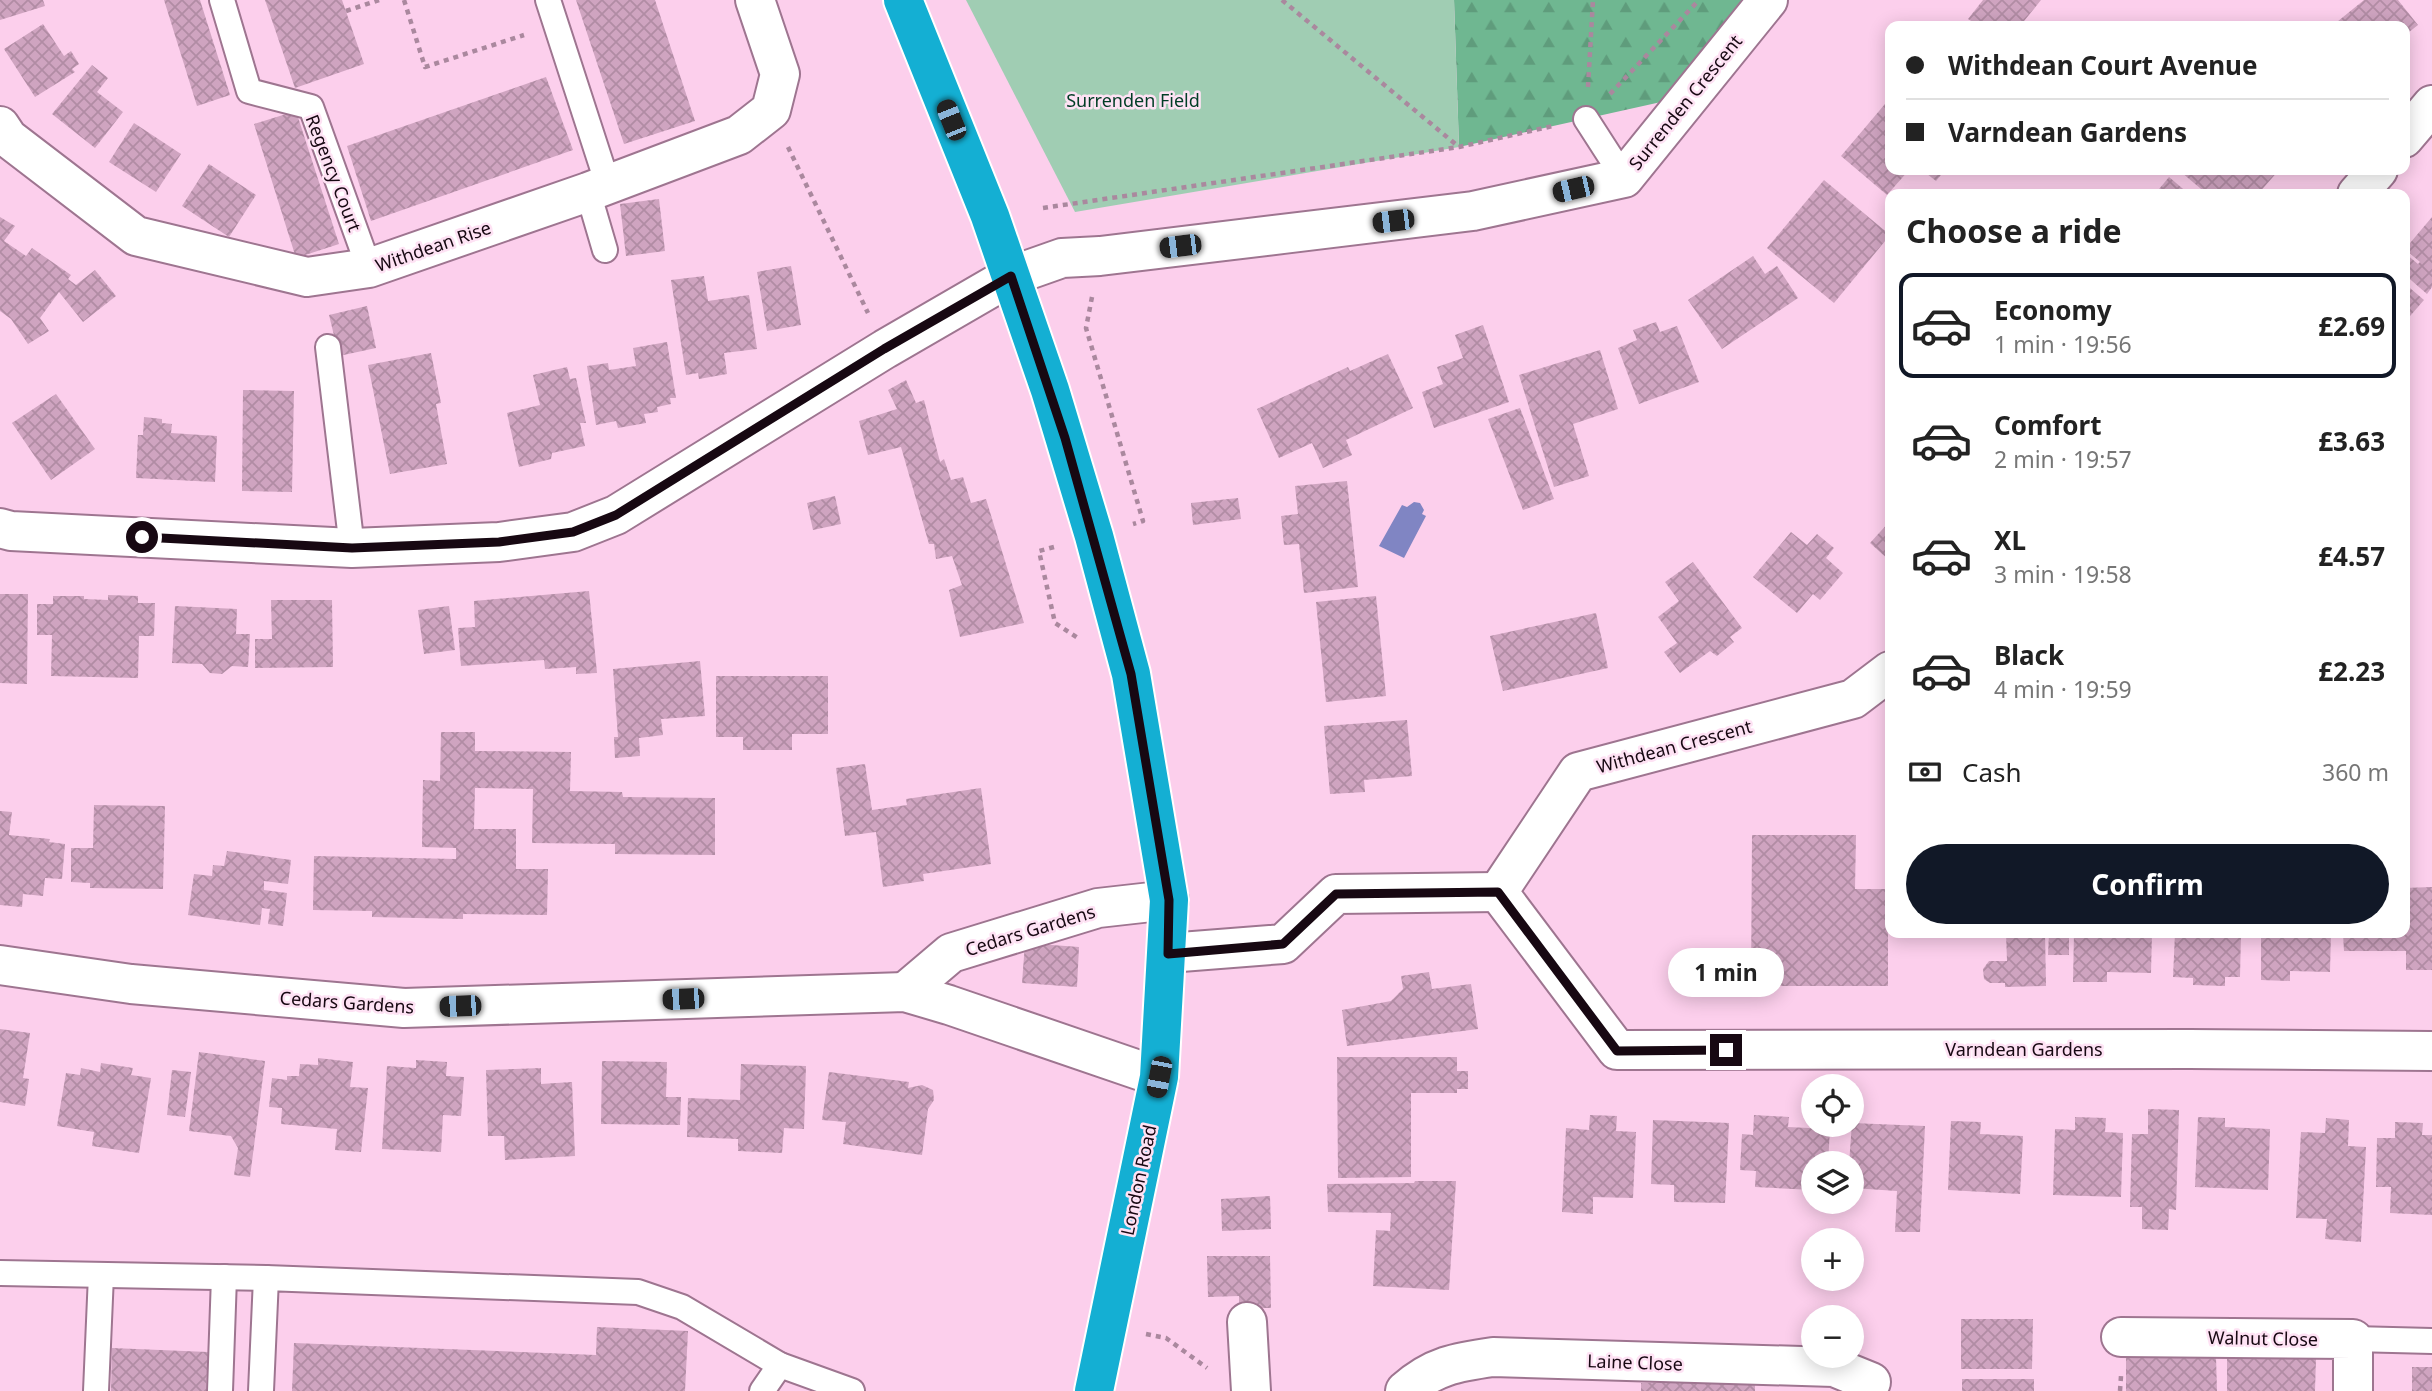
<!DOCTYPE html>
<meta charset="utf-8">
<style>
body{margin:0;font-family:"Noto Sans",sans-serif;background:#f2f2f2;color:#222;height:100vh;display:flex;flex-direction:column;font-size:26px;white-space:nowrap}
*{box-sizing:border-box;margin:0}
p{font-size:23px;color:#767676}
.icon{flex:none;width:38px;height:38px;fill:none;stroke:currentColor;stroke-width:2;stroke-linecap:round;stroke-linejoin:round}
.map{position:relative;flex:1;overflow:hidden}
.panel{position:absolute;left:1885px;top:189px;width:525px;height:749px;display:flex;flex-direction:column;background:#fff;border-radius:14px;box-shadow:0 4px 18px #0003}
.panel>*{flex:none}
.banner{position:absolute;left:1885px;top:21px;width:525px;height:154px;border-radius:14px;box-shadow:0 4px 18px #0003;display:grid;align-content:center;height:154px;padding:0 21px;background:#fff}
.tools{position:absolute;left:1801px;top:1074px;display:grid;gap:14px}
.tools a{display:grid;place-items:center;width:63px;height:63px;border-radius:50%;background:#fff;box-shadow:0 4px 18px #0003;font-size:35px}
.end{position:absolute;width:32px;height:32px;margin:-16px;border:9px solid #170812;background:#fff;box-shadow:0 0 0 4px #fff}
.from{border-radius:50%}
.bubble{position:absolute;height:49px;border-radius:24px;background:#fff;box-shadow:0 4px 18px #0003;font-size:23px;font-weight:700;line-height:49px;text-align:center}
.car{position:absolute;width:21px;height:42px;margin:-21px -10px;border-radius:9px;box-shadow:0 0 5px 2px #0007;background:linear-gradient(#222 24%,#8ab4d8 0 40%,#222 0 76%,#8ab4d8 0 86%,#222 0)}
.banner b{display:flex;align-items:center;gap:24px;height:66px;font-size:26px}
.banner b+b{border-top:2px solid #e0e0e0}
.banner i{width:18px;height:18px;background:#222}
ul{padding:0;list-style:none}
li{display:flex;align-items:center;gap:21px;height:105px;margin:0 14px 10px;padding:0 7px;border:4px solid transparent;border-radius:14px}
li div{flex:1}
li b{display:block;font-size:26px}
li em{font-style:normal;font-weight:700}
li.active{border-color:#111827}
li>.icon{width:63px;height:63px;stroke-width:1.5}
h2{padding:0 21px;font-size:32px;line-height:84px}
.pay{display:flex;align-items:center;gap:18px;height:77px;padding:0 21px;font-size:26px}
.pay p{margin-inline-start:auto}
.primary-button{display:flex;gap:14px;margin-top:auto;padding:14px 21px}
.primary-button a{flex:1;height:80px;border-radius:42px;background:#111827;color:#fff;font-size:28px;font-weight:700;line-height:80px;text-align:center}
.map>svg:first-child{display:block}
.forest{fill:url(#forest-firs)}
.park{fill:#a0cdb3}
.water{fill:#8085c3}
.building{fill:url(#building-cross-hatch)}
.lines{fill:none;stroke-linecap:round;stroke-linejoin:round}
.lane-casing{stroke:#9e7590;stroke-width:28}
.street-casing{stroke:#9e7590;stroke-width:42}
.highway-casing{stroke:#fff;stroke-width:42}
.path{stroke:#aa889e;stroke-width:4.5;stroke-dasharray:5 5;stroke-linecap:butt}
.lane{stroke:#fff;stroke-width:24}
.street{stroke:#fff;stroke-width:38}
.highway{stroke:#14afd3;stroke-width:38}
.route{stroke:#170812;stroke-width:9}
.labels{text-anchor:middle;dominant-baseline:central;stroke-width:5;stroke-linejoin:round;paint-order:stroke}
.park-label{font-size:18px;fill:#003d25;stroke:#fee2f4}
.street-label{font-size:18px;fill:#170812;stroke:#fee2f4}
</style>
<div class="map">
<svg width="2432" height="1391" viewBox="0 0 2432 1391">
<defs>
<pattern id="forest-firs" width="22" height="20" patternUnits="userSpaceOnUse" patternTransform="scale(1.75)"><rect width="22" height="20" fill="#6fb791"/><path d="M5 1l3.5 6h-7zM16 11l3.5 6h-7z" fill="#5f9c7c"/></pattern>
<pattern id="building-cross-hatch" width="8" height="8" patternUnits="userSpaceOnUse" patternTransform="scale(1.75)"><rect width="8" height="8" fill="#cfa4c0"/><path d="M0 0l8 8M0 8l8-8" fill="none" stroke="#b18ca4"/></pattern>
</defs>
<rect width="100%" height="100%" fill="#fccfec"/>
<polygon class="forest" points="1454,0 1762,0 1661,102 1459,147"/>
<polygon class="park" points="966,0 1454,0 1459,147 1075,212"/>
<polygon class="water" points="1414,502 1420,503 1424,510 1422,514 1426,516 1404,558 1379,546 1402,505 1407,507"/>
<g class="building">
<polygon points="0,0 43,0 45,6 0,20"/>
<polygon points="164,0 200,0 230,95 197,106"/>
<polygon points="265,0 342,0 364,64 295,88"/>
<polygon points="576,0 655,0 695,121 624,144"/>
<polygon points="1983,0 2041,0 2020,26 1974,26 1976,24 1968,19"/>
<polygon points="2364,0 2398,0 2418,25 2404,36 2404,26 2332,26"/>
<polygon points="43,24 64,56 71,51 79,64 72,69 75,72 35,97 4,49"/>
<polygon points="92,65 108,78 97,92 123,112 95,148 52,114"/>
<polygon points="546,77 573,150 371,221 347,146"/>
<polygon points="1885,104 1890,108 1890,170 1909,170 1887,195 1841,156"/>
<polygon points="296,111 339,244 296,258 254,124"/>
<polygon points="134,123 181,154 156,192 109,162"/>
<polygon points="209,164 256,195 229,237 182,206"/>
<polygon points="1922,170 1945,170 1936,181"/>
<polygon points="2182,170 2279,170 2258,194 2207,194 2181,172"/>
<polygon points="2169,177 2189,194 2155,194"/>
<polygon points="1824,180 1890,235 1834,303 1767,248"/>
<polygon points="659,199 665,251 626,256 620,204"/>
<polygon points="0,217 15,226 4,241 26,256 32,248 71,275 68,279 76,285 95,270 116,296 83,322 59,292 40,318 49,331 28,344 11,319 0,311"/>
<polygon points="2432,217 2432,287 2427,294 2404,274 2404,256 2406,254 2418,264 2420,262 2405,249"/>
<polygon points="1753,256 1765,274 1777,266 1798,298 1722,349 1688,300"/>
<polygon points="791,266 801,325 767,331 757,272"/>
<polygon points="704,276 708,301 749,295 757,349 724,353 727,374 699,379 698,373 686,375 671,280"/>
<polygon points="2404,283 2424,300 2404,323"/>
<polygon points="367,306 376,348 339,356 329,315"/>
<polygon points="1656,322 1660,332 1677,326 1699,382 1639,404 1618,348 1637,340 1633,330"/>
<polygon points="1483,325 1509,402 1434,428 1422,392 1443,384 1437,367 1463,358 1455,335"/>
<polygon points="667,342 676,398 670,398 671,404 657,407 658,412 644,414 646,423 618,428 616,421 596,425 587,366 608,363 609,370 636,366 633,348"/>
<polygon points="1600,350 1618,409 1573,424 1589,476 1554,487 1519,375"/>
<polygon points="431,353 441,403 436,404 447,464 390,474 368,365"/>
<polygon points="1388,354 1413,408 1346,440 1352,455 1323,468 1312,443 1279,458 1257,409 1348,367 1350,371"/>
<polygon points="567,367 570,379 576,378 586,423 580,423 585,446 552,453 551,459 519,467 507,413 540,405 533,375"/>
<polygon points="906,380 916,403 924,400 940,462 944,459 951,480 963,477 971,503 986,499 1024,623 960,637 949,590 962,585 952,556 936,559 934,544 929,544 901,447 868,455 859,421 897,409 888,390"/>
<polygon points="243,390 294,391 292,492 242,491"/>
<polygon points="56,394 95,449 51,480 12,423"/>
<polygon points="1520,408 1554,499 1523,510 1488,419"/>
<polygon points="144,417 162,419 162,423 172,424 171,433 217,436 215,482 136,478 138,435 143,435"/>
<polygon points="1347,481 1358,587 1304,593 1299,544 1284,545 1281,516 1298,514 1295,486"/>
<polygon points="835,496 841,524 813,530 807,503"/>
<polygon points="1238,498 1241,519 1193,525 1191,503"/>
<polygon points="1890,521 1890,561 1870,543"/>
<polygon points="1791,532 1807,545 1817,534 1834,548 1826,558 1843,573 1820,600 1813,594 1797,613 1753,577"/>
<polygon points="1693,562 1742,628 1730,637 1734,642 1717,656 1710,651 1680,673 1664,652 1677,643 1658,617 1679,601 1665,582"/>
<polygon points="589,591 597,673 576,674 576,667 545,669 544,660 461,666 458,628 475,627 474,601"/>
<polygon points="0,594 28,594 27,684 0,683"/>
<polygon points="108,595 138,596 138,603 155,603 154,636 139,636 138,678 51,676 52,635 37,635 37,604 53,604 53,596 84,596 84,599 108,600"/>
<polygon points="1376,596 1386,696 1326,702 1316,602"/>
<polygon points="271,600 332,600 333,667 255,668 255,639 272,639"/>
<polygon points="175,606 237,609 236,634 250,634 248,667 232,666 222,674 210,673 202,664 172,663"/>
<polygon points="449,606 455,650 424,654 418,610"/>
<polygon points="1596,613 1608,668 1503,691 1490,636"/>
<polygon points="700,661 705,716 661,719 663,735 639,738 640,756 615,758 614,737 618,737 613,669"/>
<polygon points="716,676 828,676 828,734 792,734 792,750 743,750 743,737 716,737"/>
<polygon points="1407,720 1412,776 1364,780 1365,792 1330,794 1324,726"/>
<polygon points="441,732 475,732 475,751 571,752 570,791 622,792 623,797 715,798 715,855 615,854 615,844 532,843 533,789 475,788 474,829 516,829 516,869 548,869 547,915 463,914 463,919 372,917 372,911 313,910 314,856 456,859 456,848 422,847 423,780 440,781"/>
<polygon points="865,764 872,810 907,805 906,799 981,788 991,864 923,874 924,881 883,887 876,832 845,836 836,768"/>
<polygon points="94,805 165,806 163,889 90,888 90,883 71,882 71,848 93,848"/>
<polygon points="0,811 12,812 9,835 50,839 49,842 65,844 62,879 45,878 43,896 23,894 22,907 0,905"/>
<polygon points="1752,835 1856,835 1855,889 1888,889 1888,986 1751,986"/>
<polygon points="227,851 291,860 288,884 264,881 264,890 287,893 283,926 268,924 270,909 262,908 260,925 188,915 194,874 212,876 213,865 224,866"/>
<polygon points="2432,887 2432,970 2406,970 2406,951 2344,951 2343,933 2404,933 2404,888"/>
<polygon points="2006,933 2045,933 2046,986 2005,987 2005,983 1990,983 1984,979 1983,969 1989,961 2007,961"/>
<polygon points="2049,933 2069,933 2069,955 2048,955"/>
<polygon points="2074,933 2152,933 2151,973 2107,972 2107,982 2073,982"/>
<polygon points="2175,933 2241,933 2240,977 2225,977 2225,986 2193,985 2193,978 2173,977"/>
<polygon points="2261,933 2331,933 2330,972 2290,971 2290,981 2261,980"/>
<polygon points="1025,943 1079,947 1077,987 1022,983"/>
<polygon points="1429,972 1432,989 1471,984 1478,1029 1347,1046 1342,1010 1391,1001 1403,989 1401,976"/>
<polygon points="0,1029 30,1033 23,1078 29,1079 25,1106 0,1102"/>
<polygon points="199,1052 265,1061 250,1177 234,1175 238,1148 231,1136 189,1131"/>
<polygon points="1337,1057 1457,1057 1457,1071 1468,1071 1468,1089 1457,1089 1457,1093 1411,1093 1411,1177 1338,1178"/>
<polygon points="318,1058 353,1062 350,1087 368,1088 361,1152 335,1150 337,1129 281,1124 282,1108 269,1107 272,1078 287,1080 287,1076 299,1076 300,1064 318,1065"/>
<polygon points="416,1060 447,1062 446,1076 464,1077 461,1116 443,1115 441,1152 382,1149 387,1066 416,1068"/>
<polygon points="602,1061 667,1062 666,1097 681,1097 680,1125 601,1124"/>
<polygon points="101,1063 133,1068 131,1075 151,1078 139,1153 92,1146 94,1132 57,1126 66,1073 80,1075 81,1068 100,1072"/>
<polygon points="741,1064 806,1066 804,1129 784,1128 782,1153 738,1151 738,1139 687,1137 688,1098 740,1100"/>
<polygon points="541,1068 541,1084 572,1082 575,1156 505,1160 504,1136 488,1136 486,1070"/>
<polygon points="172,1070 191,1072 185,1117 167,1115"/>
<polygon points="829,1072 909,1082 908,1088 922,1085 933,1090 934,1100 928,1109 922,1155 843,1144 846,1122 822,1120"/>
<polygon points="2148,1109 2179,1110 2176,1210 2169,1209 2168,1230 2142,1229 2142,1207 2130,1207 2132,1134 2148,1134"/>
<polygon points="1590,1115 1617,1116 1616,1131 1636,1132 1633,1198 1593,1197 1593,1214 1562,1212 1566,1128 1589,1130"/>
<polygon points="1754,1115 1789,1117 1788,1127 1830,1129 1828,1164 1813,1164 1813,1190 1755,1187 1756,1171 1740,1170 1742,1134 1753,1135"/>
<polygon points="2075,1117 2106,1118 2105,1132 2123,1133 2121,1197 2053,1195 2055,1129 2075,1130"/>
<polygon points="2198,1117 2225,1118 2225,1127 2270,1129 2268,1190 2195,1187"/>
<polygon points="2326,1118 2349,1120 2348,1146 2366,1147 2361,1242 2325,1239 2327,1219 2296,1218 2301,1132 2325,1133"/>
<polygon points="1653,1120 1729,1123 1725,1203 1674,1202 1674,1185 1651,1184"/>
<polygon points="1951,1121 1981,1122 1980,1134 2023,1136 2020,1194 1948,1190"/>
<polygon points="2395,1122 2423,1123 2422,1135 2432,1135 2432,1215 2390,1213 2391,1187 2376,1187 2377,1138 2395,1138"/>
<polygon points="1852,1123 1925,1126 1920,1232 1895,1232 1897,1191 1852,1188 1852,1164 1849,1164"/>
<polygon points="1415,1181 1456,1181 1449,1290 1373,1286 1376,1230 1390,1231 1391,1213 1328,1212 1327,1184 1414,1183"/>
<polygon points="1270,1196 1271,1229 1222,1231 1221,1199"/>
<polygon points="1207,1256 1270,1256 1271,1308 1239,1308 1239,1296 1208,1297"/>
<polygon points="1961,1319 2033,1319 2032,1369 1961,1369"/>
<polygon points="597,1327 688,1331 685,1391 292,1391 294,1343 596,1355"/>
<polygon points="112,1348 208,1352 206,1391 111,1391"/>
<polygon points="2216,1357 2217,1391 2126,1391 2126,1358"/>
<polygon points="2227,1357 2316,1358 2315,1391 2227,1391"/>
<rect x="2412" y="1367" width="20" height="24"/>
<rect x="1962" y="1379" width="72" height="12"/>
<polygon points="1755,1382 1755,1391 1641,1391 1641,1383"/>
</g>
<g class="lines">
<defs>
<g id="lane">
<polyline points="222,0 249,91 311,107 369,268"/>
<polyline points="548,0 608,185"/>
<polyline points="1586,119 1624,178"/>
<polyline points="588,192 605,250"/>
<polyline points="328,347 352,548"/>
<polyline points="0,1273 266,1278"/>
<polyline points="2353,1339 2432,1341"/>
<polyline points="96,1391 101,1275"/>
<polyline points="220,1391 224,1277"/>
<polyline points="261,1391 266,1278 638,1292 682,1307 780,1365"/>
<polyline points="762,1391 780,1365 852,1391"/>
</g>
<g id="street">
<polyline points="0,126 8,138 136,236 307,277 369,268 588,192 739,135 771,110 780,74 755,0"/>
<polyline points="2404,138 2432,105"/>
<polyline points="2357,194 2378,170"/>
<polyline points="0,528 11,531 352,548 499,542 573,532 616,515 885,349 1011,276 1062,258 1100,256 1473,211 1624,178 1768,0"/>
<polyline points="1890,671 1853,699 1578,772 1498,892 1617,1050 2189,1049 2432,1051"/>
<polyline points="1168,953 1283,944 1336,894 1498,892"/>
<polyline points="0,965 131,984 404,1008 905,992 949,1005 1159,1077"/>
<polyline points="905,992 951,953 1098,908 1169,900"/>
<polyline points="1247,1322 1251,1391"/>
<polyline points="2121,1337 2353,1339 2353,1391"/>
<path d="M1405 1391C1433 1366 1457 1362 1493 1357L1834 1367 1871 1382"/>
</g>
<polyline id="highway" points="903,0 990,216 1050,390 1094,536 1131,674 1169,900 1159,1077 1094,1391"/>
</defs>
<use href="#lane" class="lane-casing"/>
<use href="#street" class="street-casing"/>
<use href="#highway" class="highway-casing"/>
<g class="path">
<polyline points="404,0 425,67 524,35"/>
<polyline points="1282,0 1459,147"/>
<polyline points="346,11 379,0"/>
<polyline points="1588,87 1593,0"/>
<polyline points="1610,94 1699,0"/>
<polyline points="788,147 868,313"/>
<polyline points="1043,208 1459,147 1553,126"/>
<polyline points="1092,297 1086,328 1143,521 1133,524"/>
<polyline points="1054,547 1039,551 1055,623 1078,638"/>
<polyline points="1146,1334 1166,1338 1207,1368"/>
<polyline points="2120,1391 2121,1376"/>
</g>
<use href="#lane" class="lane"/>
<use href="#street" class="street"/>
<use href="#highway" class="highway"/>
</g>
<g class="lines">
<polyline class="route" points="142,537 352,548 499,542 573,532 616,515 884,349 1011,276 1065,438 1131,674 1169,900 1168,954 1283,944 1336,894 1498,892 1617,1051 1726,1050"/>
</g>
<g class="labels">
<g class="park-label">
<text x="1133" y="100">Surrenden Field</text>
</g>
<g class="street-label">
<text transform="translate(1685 102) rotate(-51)">Surrenden Crescent</text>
<text transform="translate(334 173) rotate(69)">Regency Court</text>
<text transform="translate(433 246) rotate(-19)">Withdean Rise</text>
<text transform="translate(1674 746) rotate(-15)">Withdean Crescent</text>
<text transform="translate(1030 930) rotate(-17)">Cedars Gardens</text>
<text transform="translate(347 1002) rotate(4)">Cedars Gardens</text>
<text x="2024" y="1049">Varndean Gardens</text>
<text transform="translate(1138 1180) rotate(-78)">London Road</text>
<text transform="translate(2263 1338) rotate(1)">Walnut Close</text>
<text transform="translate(1635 1362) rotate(2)">Laine Close</text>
</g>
</g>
</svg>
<div class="tools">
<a><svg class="icon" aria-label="locate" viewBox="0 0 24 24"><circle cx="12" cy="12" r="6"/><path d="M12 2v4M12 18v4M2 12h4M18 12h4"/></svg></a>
<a><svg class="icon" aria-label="layers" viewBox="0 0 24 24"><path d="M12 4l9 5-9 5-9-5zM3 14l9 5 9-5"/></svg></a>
<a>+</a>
<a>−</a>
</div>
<i class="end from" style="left:142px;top:537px"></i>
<i class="end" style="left:1726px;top:1050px"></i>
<div class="bubble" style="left:1668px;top:948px;width:116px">1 min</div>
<i class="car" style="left:951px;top:120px;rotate:338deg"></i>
<i class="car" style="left:1573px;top:189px;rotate:257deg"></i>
<i class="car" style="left:1393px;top:221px;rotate:263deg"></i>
<i class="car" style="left:1180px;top:246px;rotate:263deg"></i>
<i class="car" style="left:683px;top:999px;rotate:268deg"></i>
<i class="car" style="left:460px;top:1006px;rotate:268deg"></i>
<i class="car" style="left:1159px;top:1077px;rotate:191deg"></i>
<div class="banner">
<b><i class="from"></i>Withdean Court Avenue</b>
<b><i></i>Varndean Gardens</b>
</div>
<section class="panel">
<h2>Choose a ride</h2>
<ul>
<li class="active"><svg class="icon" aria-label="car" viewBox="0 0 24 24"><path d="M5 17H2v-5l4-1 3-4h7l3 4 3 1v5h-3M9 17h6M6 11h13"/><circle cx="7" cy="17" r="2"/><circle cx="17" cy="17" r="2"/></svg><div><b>Economy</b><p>1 min · 19:56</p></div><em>£2.69</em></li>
<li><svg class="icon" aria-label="car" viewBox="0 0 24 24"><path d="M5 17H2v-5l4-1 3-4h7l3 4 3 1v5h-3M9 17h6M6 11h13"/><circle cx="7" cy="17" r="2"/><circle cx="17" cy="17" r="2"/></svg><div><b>Comfort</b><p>2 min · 19:57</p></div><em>£3.63</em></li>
<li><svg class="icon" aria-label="car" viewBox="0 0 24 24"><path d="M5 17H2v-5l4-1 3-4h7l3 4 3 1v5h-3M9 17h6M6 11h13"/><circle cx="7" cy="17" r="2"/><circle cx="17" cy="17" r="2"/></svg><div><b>XL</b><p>3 min · 19:58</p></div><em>£4.57</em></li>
<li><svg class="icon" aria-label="car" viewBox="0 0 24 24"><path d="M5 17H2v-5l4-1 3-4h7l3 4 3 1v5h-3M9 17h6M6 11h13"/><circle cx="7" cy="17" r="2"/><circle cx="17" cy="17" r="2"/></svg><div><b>Black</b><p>4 min · 19:59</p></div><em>£2.23</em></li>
</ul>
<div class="pay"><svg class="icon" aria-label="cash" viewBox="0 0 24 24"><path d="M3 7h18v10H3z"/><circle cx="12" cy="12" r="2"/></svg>Cash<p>360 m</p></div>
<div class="primary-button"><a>Confirm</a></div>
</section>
</div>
